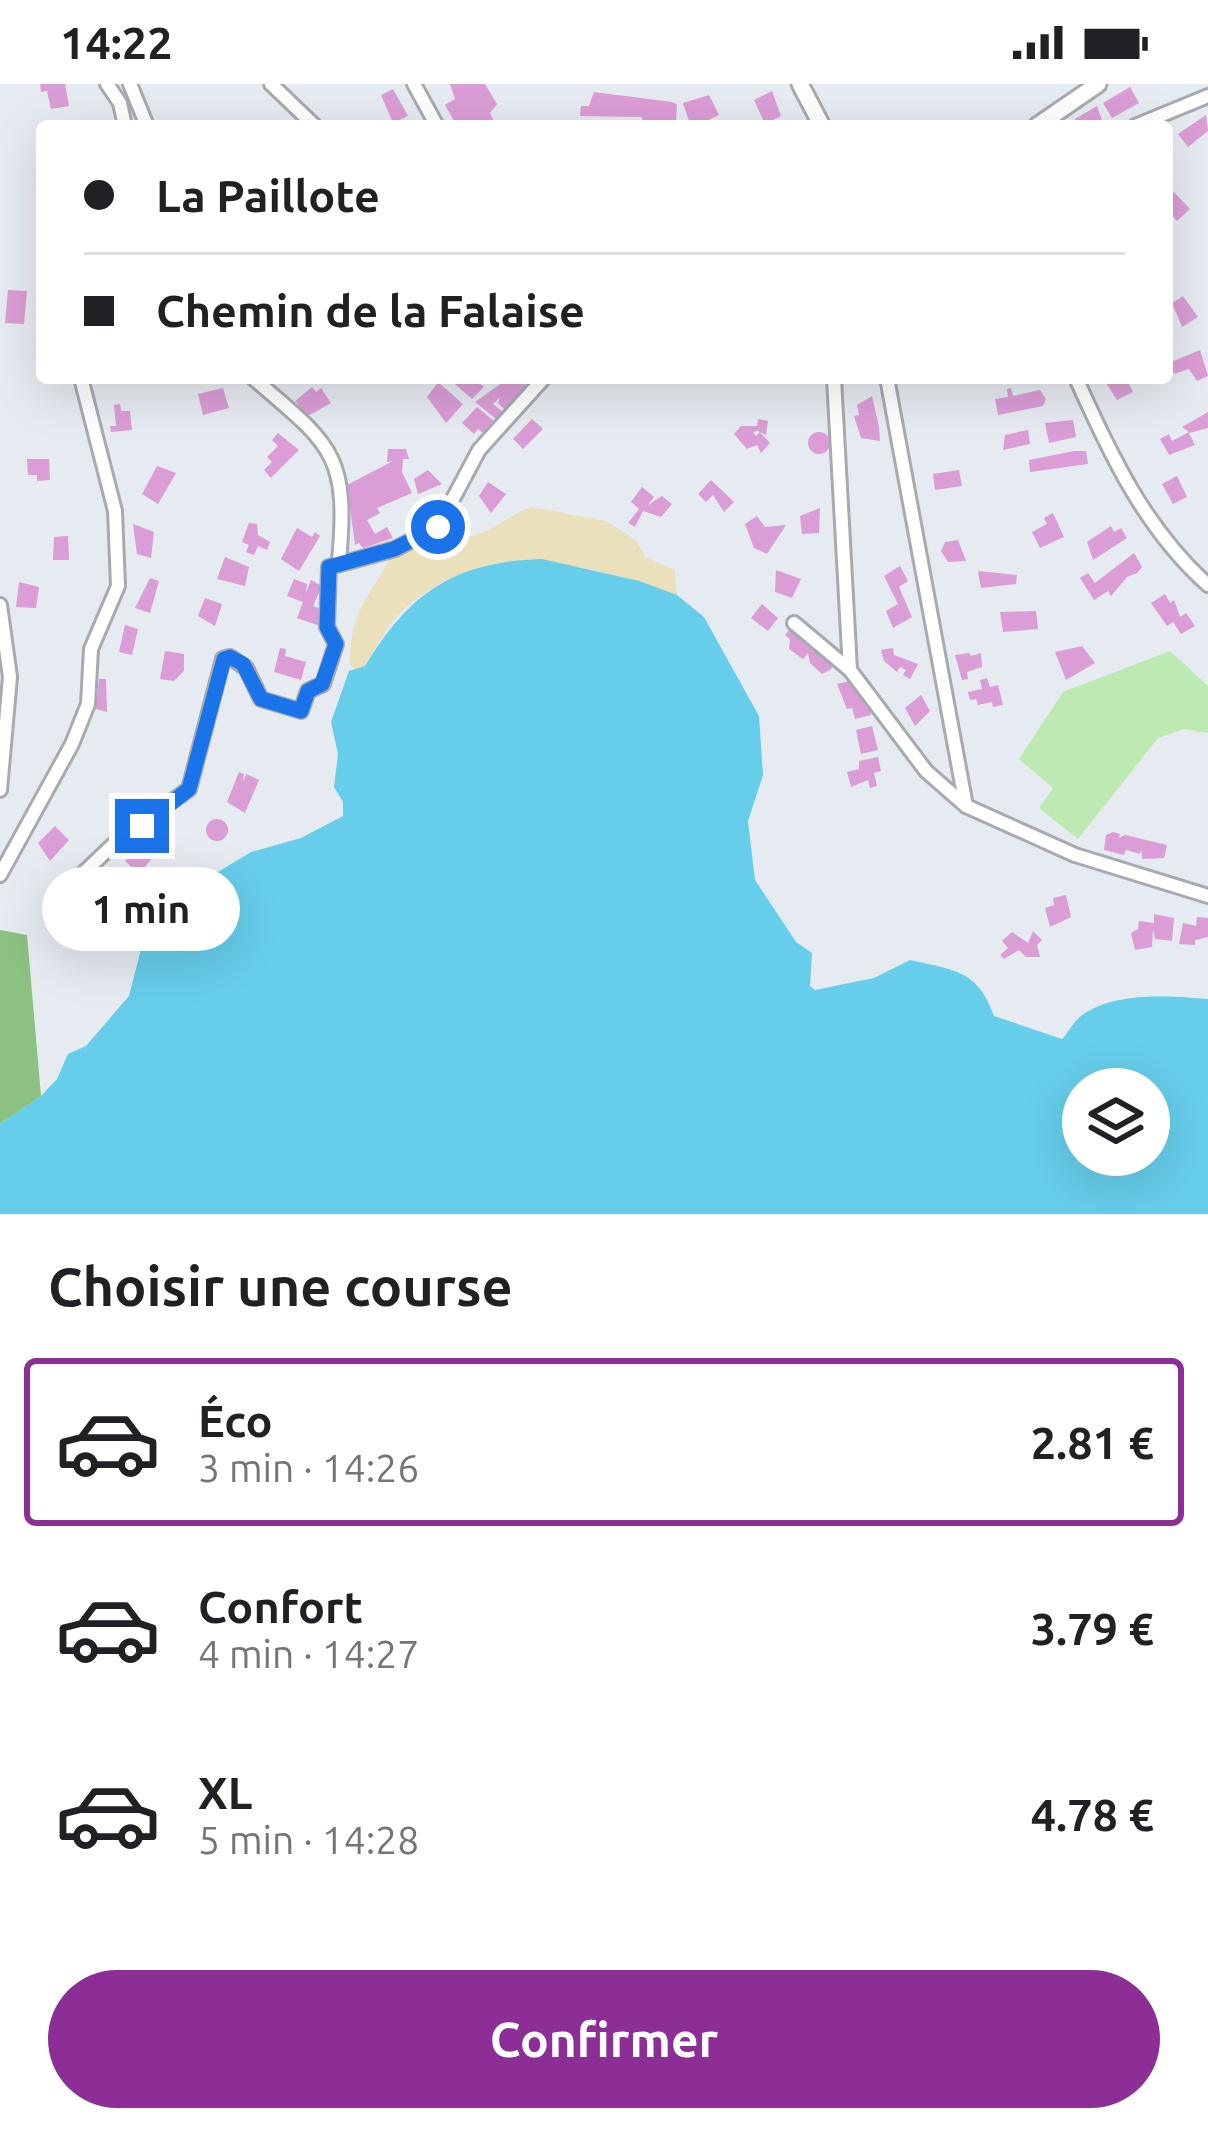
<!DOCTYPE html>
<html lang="fr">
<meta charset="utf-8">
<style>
body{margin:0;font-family:Ubuntu,sans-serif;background:#f2f2f2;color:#202124;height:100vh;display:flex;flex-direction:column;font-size:45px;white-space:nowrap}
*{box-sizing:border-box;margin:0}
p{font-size:39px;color:#757577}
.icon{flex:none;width:66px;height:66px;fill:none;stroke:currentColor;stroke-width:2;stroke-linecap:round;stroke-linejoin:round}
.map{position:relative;height:1130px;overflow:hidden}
.side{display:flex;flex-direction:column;background:#fff;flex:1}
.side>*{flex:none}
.guide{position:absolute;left:36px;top:36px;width:1137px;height:264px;border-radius:12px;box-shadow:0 12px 48px #0002;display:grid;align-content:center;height:264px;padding:0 48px;background:#fff}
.buttons{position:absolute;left:1062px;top:984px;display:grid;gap:24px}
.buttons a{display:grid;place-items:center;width:108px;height:108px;border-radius:50%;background:#fff;box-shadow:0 12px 48px #0002;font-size:60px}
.end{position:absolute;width:54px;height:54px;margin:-27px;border:15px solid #1a73e8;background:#fff;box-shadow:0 0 0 6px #fff}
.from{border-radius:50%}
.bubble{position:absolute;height:84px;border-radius:42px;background:#fff;box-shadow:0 12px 48px #0002;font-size:39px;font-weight:700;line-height:84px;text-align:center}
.guide b{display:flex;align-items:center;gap:42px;height:114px;font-size:45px}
.guide b+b{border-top:3px solid #e0e0e0}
.guide i{width:30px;height:30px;background:#202124}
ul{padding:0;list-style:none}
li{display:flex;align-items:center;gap:36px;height:168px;margin:0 24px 18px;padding:0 24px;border:6px solid transparent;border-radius:12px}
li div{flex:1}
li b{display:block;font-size:45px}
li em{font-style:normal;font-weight:700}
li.on{border-color:#8d2e97}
li>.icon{width:108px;height:108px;stroke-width:1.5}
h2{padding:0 48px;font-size:54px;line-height:144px}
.primary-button{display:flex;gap:24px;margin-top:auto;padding:24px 48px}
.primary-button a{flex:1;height:138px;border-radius:72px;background:#8d2e97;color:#fff;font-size:48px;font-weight:700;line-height:138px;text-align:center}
.status{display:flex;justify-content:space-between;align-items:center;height:84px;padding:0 60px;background:#fff;direction:ltr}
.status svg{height:33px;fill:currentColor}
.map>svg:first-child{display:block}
.green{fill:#bceab2}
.forest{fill:#8cc181}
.sand{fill:#eae0bb}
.water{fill:#66cdea;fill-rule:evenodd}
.building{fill:#da9dd5}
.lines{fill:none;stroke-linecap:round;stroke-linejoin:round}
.minor-casing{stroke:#a7abb1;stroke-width:18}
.tertiary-casing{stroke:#a7abb1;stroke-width:21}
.minor{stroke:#fff;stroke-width:12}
.tertiary{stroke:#fff;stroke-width:15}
.route{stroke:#1a73e8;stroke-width:15}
</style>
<div class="status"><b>14:22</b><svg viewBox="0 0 49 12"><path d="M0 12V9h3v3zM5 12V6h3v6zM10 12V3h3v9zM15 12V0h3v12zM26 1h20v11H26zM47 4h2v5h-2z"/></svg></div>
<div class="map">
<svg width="1208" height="1130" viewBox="0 0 1208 1130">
<rect width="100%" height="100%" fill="#e6eaf1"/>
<polygon class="green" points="1170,567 1208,602 1208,649 1184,645 1158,654 1078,755 1039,724 1053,704 1019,675 1063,608"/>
<polygon class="forest" points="0,846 27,851 41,1012 0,1040"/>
<path class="sand" d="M531 423 606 437 636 456 645 473 675 486 677 511C584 478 483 452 402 527 386 542 376 564 365 582L355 585 350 581C349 524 374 509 395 465L438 443C477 467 495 437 531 423Z"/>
<path class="water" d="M542 475 639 497 677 511 704 533 759 632 763 691 748 737 755 796 796 858 812 869 810 902 815 906 874 894 910 876C954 886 978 886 994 932L1062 955C1068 949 1074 937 1081 932 1114 907 1170 912 1208 915V1130H0V1040L41 1012 57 995 68 970 86 962 129 912 141 865 172 834 190 805 251 768 301 754 343 732V718L334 703 338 670 331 638 349 587 365 582C410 508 454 478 542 475ZM1083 1005H1149V1071H1083Z"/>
<g class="building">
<polygon points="40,0 65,0 69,22 51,25 47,7 41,8"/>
<polygon points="450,0 485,0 497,20 490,29 494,37 485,42 457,42 445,21 455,15"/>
<polygon points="1130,3 1139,19 1112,34 1103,19"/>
<polygon points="393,5 408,32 393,39 381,11"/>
<polygon points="772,7 781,32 765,40 754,16"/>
<polygon points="594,8 672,18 677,20 676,37 653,37 653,42 647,42 641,33 580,32 581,22 589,22"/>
<polygon points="709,11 719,31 698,41 696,37 690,40 683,19"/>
<polygon points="1097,22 1104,42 1079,42 1075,35"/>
<polygon points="1206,31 1208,47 1188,63 1178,50"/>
<polygon points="1174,108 1190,125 1177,137 1167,126 1167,111"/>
<polygon points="8,206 27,207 24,240 5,239"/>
<polygon points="1183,212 1198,233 1182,243 1172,219"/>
<polygon points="1200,266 1208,292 1197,297 1189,285 1174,290 1169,279"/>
<polygon points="448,294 474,294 484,303 472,315"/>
<polygon points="509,294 535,298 505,326 498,319 500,313 493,320 503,328 496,335 475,318"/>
<polygon points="1103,294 1126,294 1133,308 1117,316"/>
<polygon points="438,298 463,320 446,339 427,313"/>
<polygon points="312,303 316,308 321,304 331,319 308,332 295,317"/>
<polygon points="223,304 229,324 203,331 198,310"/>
<polygon points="1011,304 1013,312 1040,306 1046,315 1043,322 998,331 995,315 1008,313 1007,305"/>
<polygon points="872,312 879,343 880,357 861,354 854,332 859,331 857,321"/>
<polygon points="120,320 121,327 130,327 132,346 111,348 110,342 116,342 114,321"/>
<polygon points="477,323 494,337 483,349 478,345 474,350 462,339"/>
<polygon points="1208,328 1208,344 1189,349 1195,361 1169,371 1160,355 1169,350 1172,357 1189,348 1182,343"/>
<polygon points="532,335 543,345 523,365 513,355"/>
<polygon points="758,335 768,337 766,351 758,347 753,348 756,352 760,348 770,359 761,369 757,361 747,365 734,350 741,342 757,342"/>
<polygon points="1073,336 1076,353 1049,359 1045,339"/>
<polygon points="1028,346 1030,360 1003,366 1005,351"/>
<circle cx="819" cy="359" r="11"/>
<polygon points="278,349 299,366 271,394 264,386 272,378 267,373 278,362 272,356"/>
<polygon points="388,365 406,365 409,375 403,375 402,388 412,409 377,424 380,429 367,436 375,450 387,443 393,454 363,464 359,459 355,461 347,401 393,377 387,378"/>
<polygon points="1074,367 1086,367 1088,380 1030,388 1029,376"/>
<polygon points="27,375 49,375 50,396 37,397 37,391 28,391"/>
<polygon points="157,382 176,389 158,420 142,410"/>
<polygon points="428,386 442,400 418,410 414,395"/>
<polygon points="959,386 962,402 935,406 933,390"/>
<polygon points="1177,392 1187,413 1173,420 1162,400"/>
<polygon points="711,396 734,418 724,428 713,411 706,418 698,410"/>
<polygon points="488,398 506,410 491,429 479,412"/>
<polygon points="642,403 654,413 648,421 662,412 672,420 661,433 643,427 635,443 628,439 639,425 631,418"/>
<polygon points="820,424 819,449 802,450 800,432"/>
<polygon points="1053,429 1064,453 1040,464 1032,448 1047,440 1044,434"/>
<polygon points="757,432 765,443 786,441 767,470 754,464 745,440"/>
<polygon points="249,439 257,440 258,451 270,458 267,466 258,462 254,471 246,468 249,461 242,458"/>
<polygon points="133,440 154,448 151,474 137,470"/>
<polygon points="1111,442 1114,448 1121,444 1127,454 1093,476 1087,458"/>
<polygon points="297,444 312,453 315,448 320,452 299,487 281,475"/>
<polygon points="68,452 69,476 53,476 54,453"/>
<polygon points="958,456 966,477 948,478 941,467 945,458"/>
<polygon points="1134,469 1142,483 1137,489 1127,493 1111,512 1108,507 1094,516 1080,494 1088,489 1095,499"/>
<polygon points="225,473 249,483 245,502 217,495"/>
<polygon points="900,482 908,497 899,503 912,533 893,544 886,527 898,520 884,492"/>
<polygon points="776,486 801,495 792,514 775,508"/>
<polygon points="978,487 1017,491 1016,500 981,504"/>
<polygon points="150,494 159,497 150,529 135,524"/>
<polygon points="294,495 307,500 306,509 311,496 322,502 313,522 326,527 323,543 297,534 303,518 287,512"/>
<polygon points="19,498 39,503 36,524 16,523"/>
<polygon points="1165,510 1170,519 1174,516 1180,533 1186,529 1195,542 1181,550 1173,538 1167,542 1151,519"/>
<polygon points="205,514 222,520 215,542 198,532"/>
<polygon points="762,520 778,534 768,547 751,534"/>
<polygon points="1036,527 1038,545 1003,548 1000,528"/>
<polygon points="125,541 138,545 132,571 119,568"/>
<polygon points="791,544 834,581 830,586 822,590 810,579 808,569 803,575 789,565 790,555 785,551"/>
<polygon points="1082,562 1095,579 1066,596 1055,568"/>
<polygon points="280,564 286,565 285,572 306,578 301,596 274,588"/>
<polygon points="893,564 894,571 918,580 910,595 903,591 906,586 900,583 897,588 884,577 881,566"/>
<polygon points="165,567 184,570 184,587 174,597 160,595"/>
<polygon points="969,569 971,572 981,569 982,583 967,588 968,595 962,596 955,571"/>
<polygon points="850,591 867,612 871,631 855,635 852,624 847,625 837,600 850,597"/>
<polygon points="987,594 990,603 998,601 1003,621 993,623 992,618 978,621 976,615 970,616 968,608 982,605 980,596"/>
<polygon points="99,595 106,595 107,628 96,625"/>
<polygon points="921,611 930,627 915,642 905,624"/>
<polygon points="872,642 878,666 861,670 856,646"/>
<polygon points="878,673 881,687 874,689 877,702 870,704 868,696 851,703 847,688 859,685 859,677"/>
<polygon points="239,688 244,690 243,699 246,690 259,696 245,729 227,718"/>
<circle cx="217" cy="746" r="11"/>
<polygon points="55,742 69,756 50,777 38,759"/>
<polygon points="1113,748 1120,750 1119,754 1125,751 1167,761 1164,774 1142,775 1141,765 1140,770 1126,766 1124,771 1104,766 1106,751"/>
<polygon points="146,755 155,763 150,769 154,772 139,790 125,777"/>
<polygon points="108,786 120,797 100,818 82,803"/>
<polygon points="71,808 83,822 66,836 69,853 57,855 51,823"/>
<polygon points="1066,811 1071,833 1050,843 1045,824 1054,821 1053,814"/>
<polygon points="1154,830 1174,834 1172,857 1155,855 1153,845 1152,863 1135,866 1131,849 1138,845 1139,837 1154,839"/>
<polygon points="1197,833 1208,834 1208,853 1195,856 1196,842 1195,861 1179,860 1183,839 1196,842"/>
<polygon points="1033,847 1042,856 1037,861 1040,873 1026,873 1019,866 1004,875 1000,871 1008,864 1002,857 1012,848 1028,859"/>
</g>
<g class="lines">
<defs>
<g id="minor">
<polyline points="107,0 120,19 125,42"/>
<polyline points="130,0 147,42"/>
<polyline points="271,0 315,42"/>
<polyline points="414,0 437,42"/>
<polyline points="1135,42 1208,12"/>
<path d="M253 294C331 361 349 369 339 477"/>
<polyline points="834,294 850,586 926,687 966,722 1075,771 1208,812"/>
<polyline points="887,294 966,722"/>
<path d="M1076 294C1110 370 1145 445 1208 501"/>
<polyline points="0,521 10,593 0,706"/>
<polyline points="794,539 850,586"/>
<polyline points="0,791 72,660 88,620 91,565 118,502 115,427 81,294"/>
<polyline points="77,795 117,757 189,705 223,575 230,573 246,584 261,615 301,627 308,607 323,600 336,560 327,543 329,483 395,465 438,443 479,366 544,294"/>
</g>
<g id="tertiary">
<polyline points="800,0 822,42"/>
<polyline points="1037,42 1098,0"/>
</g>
</defs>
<use href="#minor" class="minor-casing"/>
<use href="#tertiary" class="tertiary-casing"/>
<use href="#minor" class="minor"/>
<use href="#tertiary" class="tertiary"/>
</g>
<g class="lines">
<polyline class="route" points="142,742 189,705 224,575 230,573 243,580 261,615 301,627 308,607 322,600 336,560 327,543 329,483 394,465 438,443"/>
</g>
</svg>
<div class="buttons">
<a><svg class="icon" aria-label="layers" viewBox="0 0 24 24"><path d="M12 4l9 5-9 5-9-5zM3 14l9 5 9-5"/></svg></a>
</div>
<i class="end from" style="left:438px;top:443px"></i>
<i class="end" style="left:142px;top:742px"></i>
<div class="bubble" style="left:42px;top:783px;width:198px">1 min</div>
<div class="guide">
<b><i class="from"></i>La Paillote</b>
<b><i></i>Chemin de la Falaise</b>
</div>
</div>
<section class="side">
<h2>Choisir une course</h2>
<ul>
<li class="on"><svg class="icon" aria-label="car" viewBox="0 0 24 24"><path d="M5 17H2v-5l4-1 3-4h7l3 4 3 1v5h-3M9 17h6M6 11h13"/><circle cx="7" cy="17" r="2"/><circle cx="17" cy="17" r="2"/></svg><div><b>Éco</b><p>3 min · 14:26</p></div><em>2.81 €</em></li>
<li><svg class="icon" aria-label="car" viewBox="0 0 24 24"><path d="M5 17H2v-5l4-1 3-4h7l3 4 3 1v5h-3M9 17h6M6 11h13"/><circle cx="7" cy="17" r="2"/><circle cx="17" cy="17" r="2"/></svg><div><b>Confort</b><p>4 min · 14:27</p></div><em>3.79 €</em></li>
<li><svg class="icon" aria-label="car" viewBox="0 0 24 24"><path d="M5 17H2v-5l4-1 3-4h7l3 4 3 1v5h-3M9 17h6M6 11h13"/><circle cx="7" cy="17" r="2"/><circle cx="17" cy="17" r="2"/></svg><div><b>XL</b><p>5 min · 14:28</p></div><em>4.78 €</em></li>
</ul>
<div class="primary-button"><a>Confirmer</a></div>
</section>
